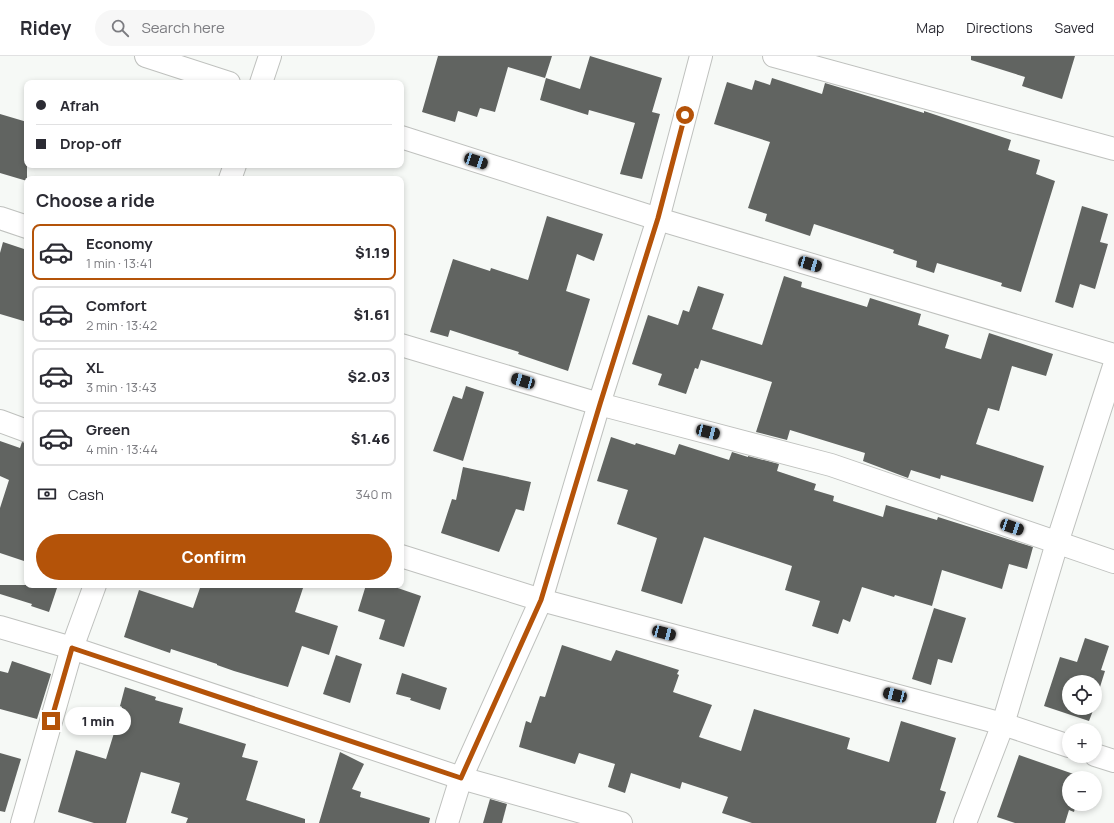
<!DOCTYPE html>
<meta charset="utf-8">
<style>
body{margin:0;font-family:Manrope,sans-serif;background:#f7f7f7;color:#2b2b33;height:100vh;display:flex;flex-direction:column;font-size:15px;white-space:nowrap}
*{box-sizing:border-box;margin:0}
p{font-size:13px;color:#7c7c81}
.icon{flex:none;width:22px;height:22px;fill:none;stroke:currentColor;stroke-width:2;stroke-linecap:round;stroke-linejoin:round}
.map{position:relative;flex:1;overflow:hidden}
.details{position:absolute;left:24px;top:120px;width:380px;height:412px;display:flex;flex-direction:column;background:#fff;border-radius:8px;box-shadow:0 2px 6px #0003}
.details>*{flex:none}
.guide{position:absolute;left:24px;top:24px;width:380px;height:88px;border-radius:8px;box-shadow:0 2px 6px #0003;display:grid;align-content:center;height:88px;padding:0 12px;background:#fff}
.buttons{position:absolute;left:1062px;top:619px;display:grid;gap:8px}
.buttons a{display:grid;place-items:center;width:40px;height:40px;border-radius:50%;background:#fff;box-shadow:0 2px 6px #0003;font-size:20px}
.end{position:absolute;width:18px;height:18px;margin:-9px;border:5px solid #b45309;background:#fff;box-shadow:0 0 0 2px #fff}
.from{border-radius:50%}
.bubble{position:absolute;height:28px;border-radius:14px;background:#fff;box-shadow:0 2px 6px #0003;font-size:13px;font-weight:800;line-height:28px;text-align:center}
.car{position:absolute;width:12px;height:24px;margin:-12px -6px;border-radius:5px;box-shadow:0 0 3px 1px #0007;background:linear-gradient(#222 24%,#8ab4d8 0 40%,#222 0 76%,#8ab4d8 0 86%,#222 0)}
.guide b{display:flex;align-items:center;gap:14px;height:38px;font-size:15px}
.guide b+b{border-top:1px solid #e1e1e2}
.guide i{width:10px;height:10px;background:#2b2b33}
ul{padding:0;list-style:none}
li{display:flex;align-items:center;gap:12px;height:56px;margin:0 8px 6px;padding:0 4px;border:2px solid #e1e1e2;border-radius:8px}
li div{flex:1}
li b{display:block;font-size:15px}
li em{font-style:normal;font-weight:800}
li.active{border-color:#b45309}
li>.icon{width:36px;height:36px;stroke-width:1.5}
h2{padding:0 12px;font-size:18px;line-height:48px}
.pay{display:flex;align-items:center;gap:10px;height:44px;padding:0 12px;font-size:15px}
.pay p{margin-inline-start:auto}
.button{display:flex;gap:8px;margin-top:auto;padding:8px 12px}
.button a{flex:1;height:46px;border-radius:24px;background:#b45309;color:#fff;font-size:16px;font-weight:800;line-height:46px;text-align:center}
header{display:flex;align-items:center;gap:24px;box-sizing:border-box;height:56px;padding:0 20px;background:#fff;border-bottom:1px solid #e1e1e2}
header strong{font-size:19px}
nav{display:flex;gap:22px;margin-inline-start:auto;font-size:14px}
.search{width:280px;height:36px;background:#f7f7f7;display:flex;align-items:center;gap:10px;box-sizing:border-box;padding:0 14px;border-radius:22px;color:#7c7c81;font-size:15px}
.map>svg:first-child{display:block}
.building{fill:#616461}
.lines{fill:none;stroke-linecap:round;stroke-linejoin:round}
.street-casing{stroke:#bfc1be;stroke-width:24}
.street{stroke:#fff;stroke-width:22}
.route{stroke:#b45309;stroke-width:5}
</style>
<header>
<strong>Ridey</strong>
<div class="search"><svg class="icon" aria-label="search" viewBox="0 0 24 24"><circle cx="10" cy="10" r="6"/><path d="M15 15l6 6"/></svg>Search here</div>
<nav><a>Map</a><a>Directions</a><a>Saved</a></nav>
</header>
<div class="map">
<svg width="1114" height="767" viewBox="0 0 1114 767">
<rect width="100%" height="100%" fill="#f6f9f6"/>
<g class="building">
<polygon points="438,0 552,0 545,22 508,11 495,56 480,52 477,61 458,55 455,66 422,56"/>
<polygon points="590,0 662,22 652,56 660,58 642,123 620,118 635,67 589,54 588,59 540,44 546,22 580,33"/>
<polygon points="971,0 1075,0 1062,43 1022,30 1025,21 971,4"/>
<polygon points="772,22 822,38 825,27 924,57 924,55 1011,84 1008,94 1040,104 1036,118 1055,125 1021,236 1001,230 1002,227 937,207 934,217 916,211 917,205 893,197 894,194 814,168 810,180 765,165 767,158 748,152 770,86 714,68 727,26 752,34 755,24 770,29"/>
<polygon points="0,58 27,66 27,125 0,117"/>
<polygon points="1082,150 1108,158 1100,186 1108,188 1095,233 1080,228 1073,252 1055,246"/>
<polygon points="547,160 603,178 594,205 577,198 566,235 590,243 568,315 518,298 519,296 450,274 448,281 430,276 453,203 490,215 491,212 528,224"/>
<polygon points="3,186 27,194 27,266 0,258 0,197"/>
<polygon points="784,220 802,226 801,231 867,251 870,242 921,258 918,269 949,279 945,292 981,303 989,277 1053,298 1046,320 1012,310 999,355 988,352 976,388 1044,410 1033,446 941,419 940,423 911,414 908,422 863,405 865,397 790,374 787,384 756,376 772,326 701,304 698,313 695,312 686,338 658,329 662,318 632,308 648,259 678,269 683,254 689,256 698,230 724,238 712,273 762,289"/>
<polygon points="466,330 484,336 463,405 433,395 453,340 462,343"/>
<polygon points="611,381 635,389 636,387 675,399 679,388 729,404 732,396 748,401 748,400 779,408 777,415 816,428 814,434 834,440 833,445 883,461 886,449 937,464 938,461 1033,491 1027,513 1009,508 1002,533 942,514 932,550 895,539 894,541 862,531 850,566 843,563 838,578 812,570 820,545 785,534 792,510 704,481 682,548 641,535 657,482 617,468 628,434 597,425"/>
<polygon points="0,385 20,392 22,386 27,387 27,506 0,497 0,452 9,424 0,420"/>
<polygon points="463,411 531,426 524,455 516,453 499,496 441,477 452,443 456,444"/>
<polygon points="0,529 58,529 49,556 31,550 32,548 0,538"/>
<polygon points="201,529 304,529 295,556 338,570 329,599 302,590 288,631 234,615 217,609 217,608 171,593 170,597 124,581 139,534 193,552"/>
<polygon points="366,529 389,529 421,540 404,591 379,583 385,564 358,555"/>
<polygon points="934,552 966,562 952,607 938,603 931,629 912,623"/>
<polygon points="1085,582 1109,590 1101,614 1105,615 1095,647 1095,626 1069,626 1069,652 1094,652 1089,665 1044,650 1060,601 1077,606"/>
<polygon points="562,589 611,605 616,594 679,614 677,618 679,619 673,636 712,649 699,681 741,695 754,653 850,682 847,693 889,706 901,665 956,682 940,734 946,736 936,767 752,767 722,757 728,741 682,726 680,733 631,717 625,737 608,731 615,708 579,697 575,708 519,691 526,665 531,667 540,640 545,641"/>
<polygon points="336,599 362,608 350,647 323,638"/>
<polygon points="12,605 51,618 37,663 0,653 0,615 8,617"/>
<polygon points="402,617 447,632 440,654 410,644 411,642 396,638"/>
<polygon points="125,631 156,641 155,644 183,652 179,667 246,688 242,701 258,705 246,744 305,763 305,767 186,767 188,762 171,757 180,727 141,716 126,767 94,767 58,756 76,694 106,703 122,651 120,650"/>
<polygon points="340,696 364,708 352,733 361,736 360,741 430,762 429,767 319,767"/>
<polygon points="0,697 21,703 5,756 0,755"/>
<polygon points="1019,699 1085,722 1069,722 1069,748 1076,748 1074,756 1069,754 1065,767 1015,767 997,761"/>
<polygon points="490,743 507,748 502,767 483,767"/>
</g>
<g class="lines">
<defs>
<g id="street">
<polyline points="146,0 229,27"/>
<polyline points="774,0 1114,93"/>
<polyline points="261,27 270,0"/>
<polyline points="401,81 658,163 1114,299"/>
<polyline points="230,123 235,109"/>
<polyline points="0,162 27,171"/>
<polyline points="401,289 599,348 831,409 1114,506"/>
<polyline points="0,365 27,375"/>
<polyline points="401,500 541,544 1003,668 1069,690"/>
<polyline points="0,571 72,592 461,722 621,767"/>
<polyline points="1095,699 1114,705"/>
<polyline points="22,767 72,592 95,529"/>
<polyline points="447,767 461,722 541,544 599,348 658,163 701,0"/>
<polyline points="965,767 1003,668 1057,487 1114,310"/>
</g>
</defs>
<use href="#street" class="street-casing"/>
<use href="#street" class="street"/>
</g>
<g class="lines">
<polyline class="route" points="51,665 72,592 461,722 541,544 600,348 658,162 685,59"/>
</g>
</svg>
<div class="buttons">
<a><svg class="icon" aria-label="locate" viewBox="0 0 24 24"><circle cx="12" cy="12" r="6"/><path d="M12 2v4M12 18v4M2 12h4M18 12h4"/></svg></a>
<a>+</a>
<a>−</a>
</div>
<i class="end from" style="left:685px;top:59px"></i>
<i class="end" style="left:51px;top:665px"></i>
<div class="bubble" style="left:65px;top:651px;width:66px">1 min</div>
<i class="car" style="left:476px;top:105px;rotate:108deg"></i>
<i class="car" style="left:810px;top:208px;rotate:106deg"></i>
<i class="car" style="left:523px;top:325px;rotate:286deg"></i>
<i class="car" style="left:708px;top:376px;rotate:104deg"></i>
<i class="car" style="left:1012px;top:471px;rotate:109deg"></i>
<i class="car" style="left:664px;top:577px;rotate:105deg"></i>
<i class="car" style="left:895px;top:639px;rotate:285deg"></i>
<div class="guide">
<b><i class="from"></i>Afrah</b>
<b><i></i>Drop-off</b>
</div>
<section class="details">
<h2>Choose a ride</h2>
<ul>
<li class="active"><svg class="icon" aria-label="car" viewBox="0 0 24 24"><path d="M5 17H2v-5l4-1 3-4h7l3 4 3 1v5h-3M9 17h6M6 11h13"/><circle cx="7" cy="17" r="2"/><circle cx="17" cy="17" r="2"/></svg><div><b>Economy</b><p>1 min · 13:41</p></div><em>$1.19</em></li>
<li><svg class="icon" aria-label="car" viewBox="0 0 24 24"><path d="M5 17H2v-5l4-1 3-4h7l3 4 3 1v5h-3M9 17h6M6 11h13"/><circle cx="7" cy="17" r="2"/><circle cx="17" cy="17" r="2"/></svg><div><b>Comfort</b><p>2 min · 13:42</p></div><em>$1.61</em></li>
<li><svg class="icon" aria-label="car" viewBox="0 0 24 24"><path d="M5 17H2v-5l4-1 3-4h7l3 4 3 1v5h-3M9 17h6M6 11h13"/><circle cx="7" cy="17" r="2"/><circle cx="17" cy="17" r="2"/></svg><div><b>XL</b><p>3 min · 13:43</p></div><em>$2.03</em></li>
<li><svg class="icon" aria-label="car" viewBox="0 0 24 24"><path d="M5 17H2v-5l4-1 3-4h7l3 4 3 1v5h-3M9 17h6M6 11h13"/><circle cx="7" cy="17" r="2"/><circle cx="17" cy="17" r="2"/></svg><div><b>Green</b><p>4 min · 13:44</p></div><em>$1.46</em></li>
</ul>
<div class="pay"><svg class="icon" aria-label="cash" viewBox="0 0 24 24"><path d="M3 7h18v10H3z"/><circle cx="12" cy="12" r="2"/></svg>Cash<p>340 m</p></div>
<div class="button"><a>Confirm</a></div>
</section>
</div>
